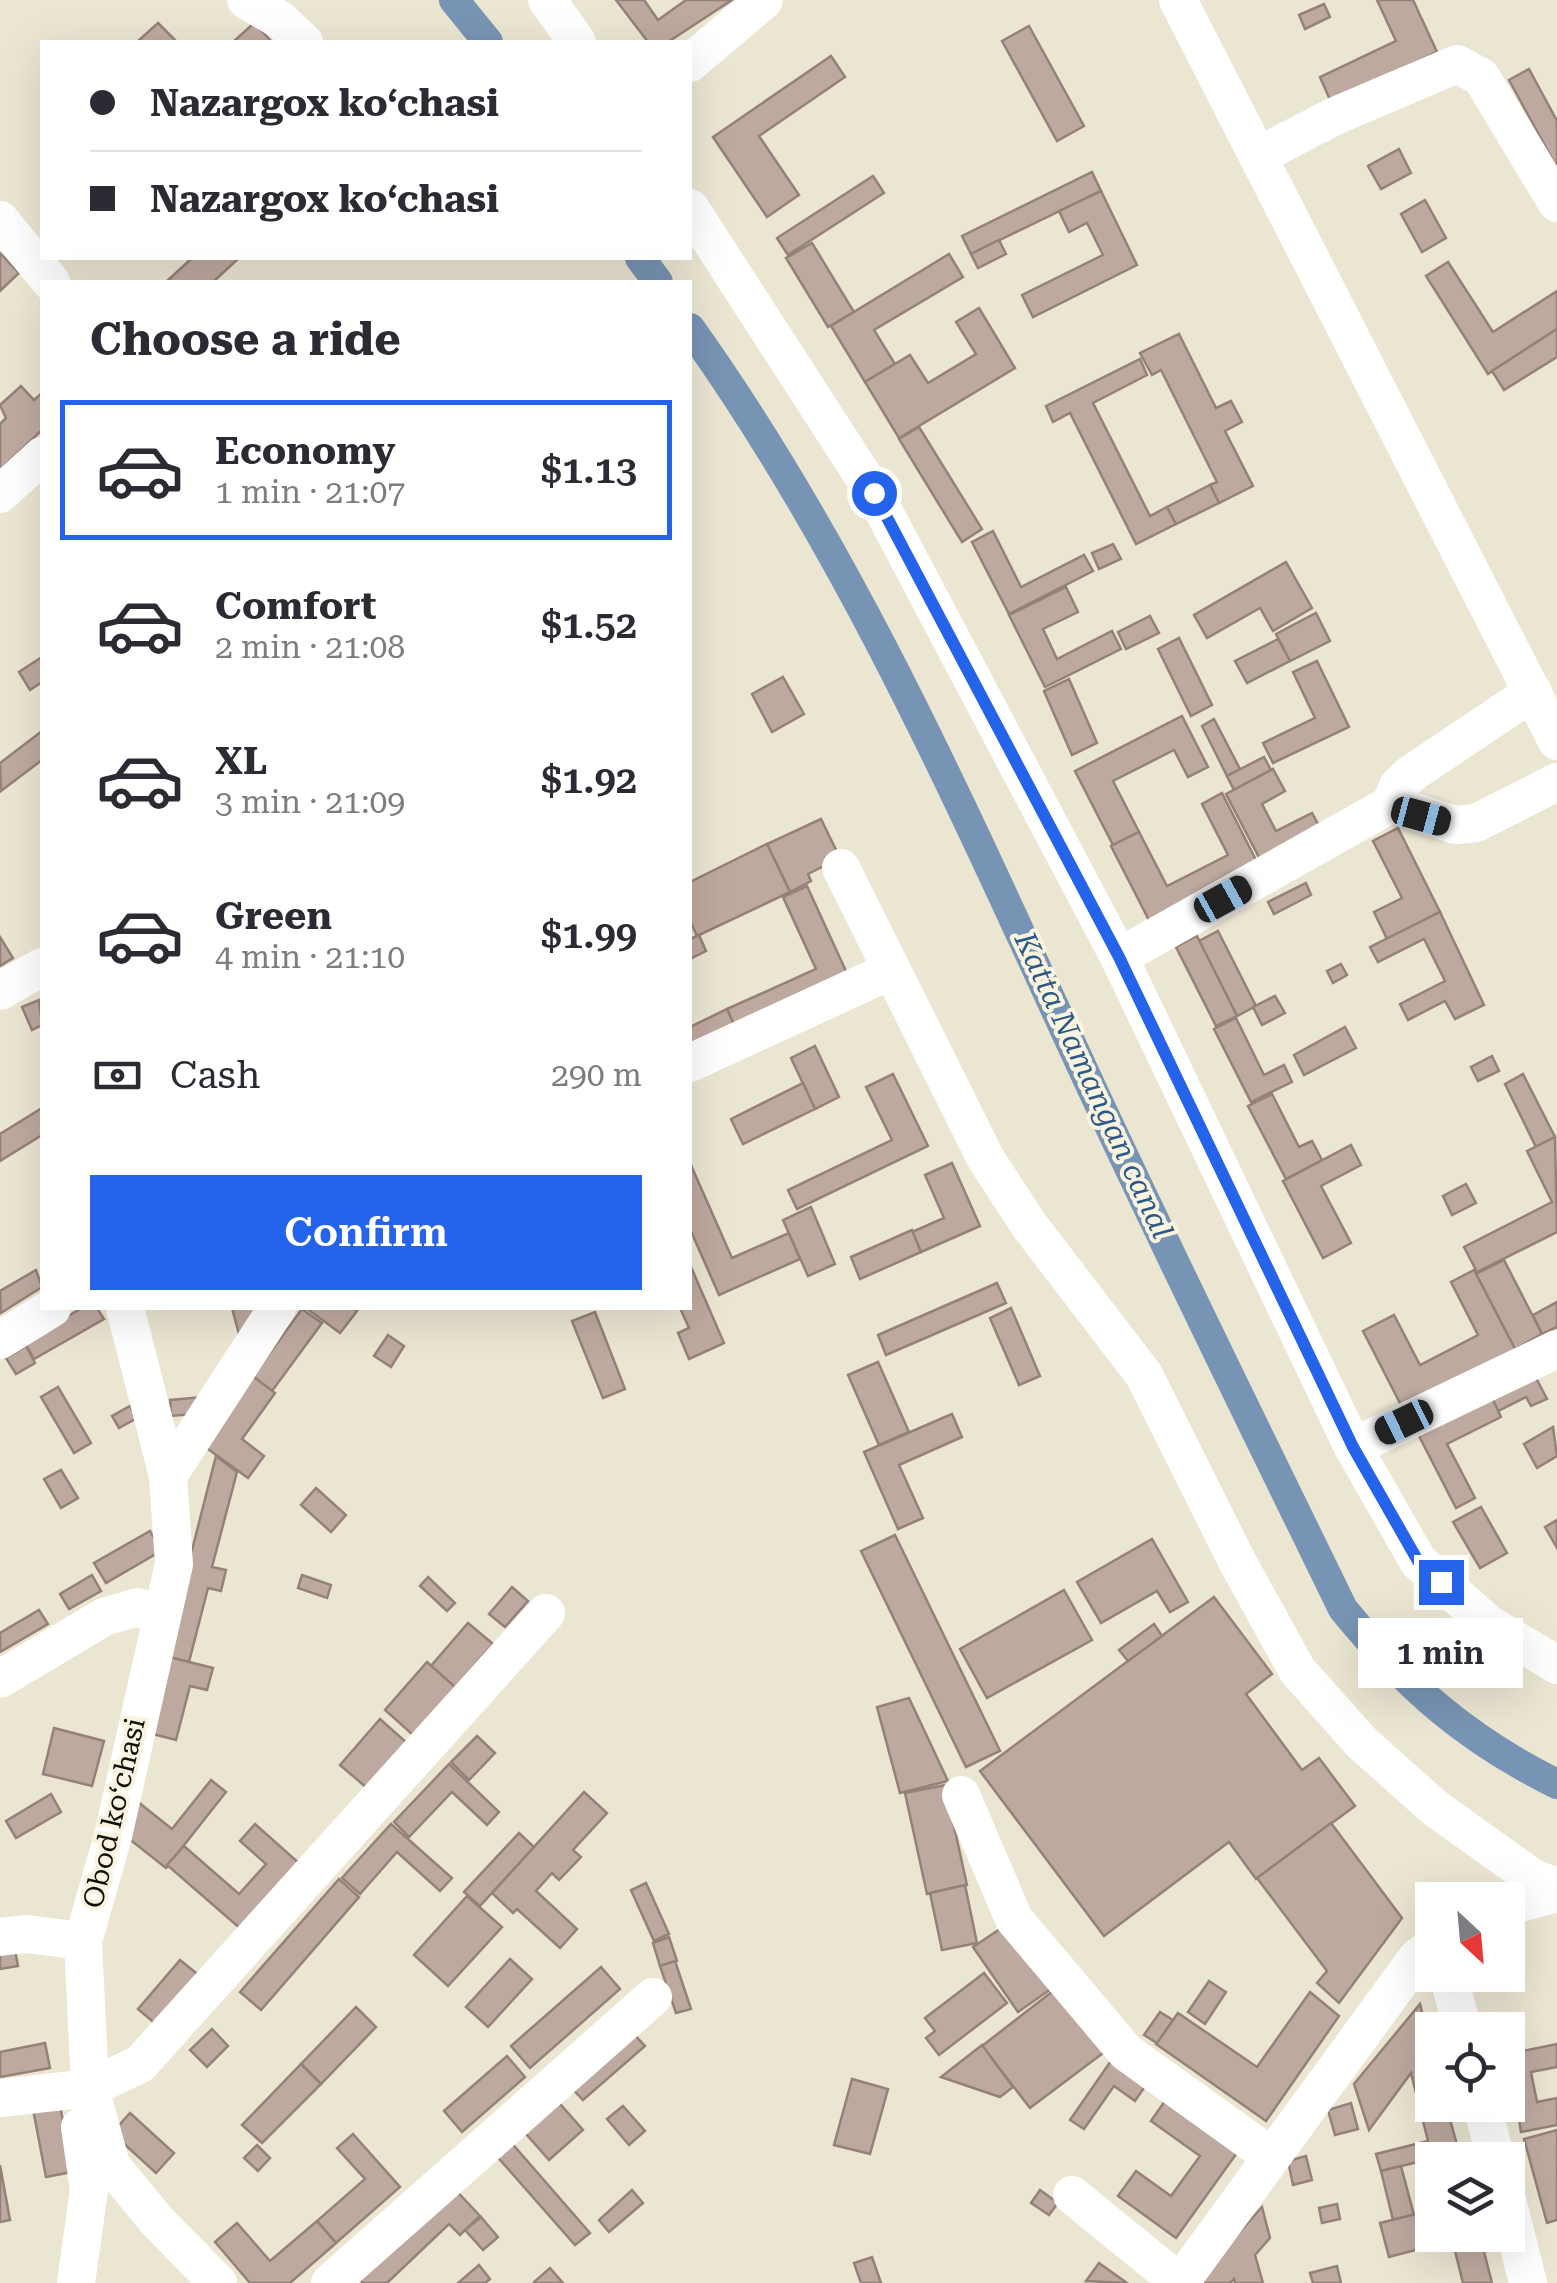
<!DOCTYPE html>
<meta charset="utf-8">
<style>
body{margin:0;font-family:"Roboto Serif",serif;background:#f2f2f3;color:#2b2b33;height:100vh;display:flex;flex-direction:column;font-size:38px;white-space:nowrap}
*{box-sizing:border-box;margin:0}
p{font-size:32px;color:#7c7c81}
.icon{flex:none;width:55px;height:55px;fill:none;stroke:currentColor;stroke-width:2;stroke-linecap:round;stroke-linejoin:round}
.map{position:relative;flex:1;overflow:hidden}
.side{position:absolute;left:40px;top:280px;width:652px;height:1030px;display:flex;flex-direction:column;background:#fff;border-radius:0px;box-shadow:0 10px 40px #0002}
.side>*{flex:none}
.hud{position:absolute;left:40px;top:40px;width:652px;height:220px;border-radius:0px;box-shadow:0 10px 40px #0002;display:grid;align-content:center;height:220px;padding:0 50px;background:#fff}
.needle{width:65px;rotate:154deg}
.tools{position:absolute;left:1415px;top:1882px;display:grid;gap:20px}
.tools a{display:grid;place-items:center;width:110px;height:110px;border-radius:0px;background:#fff;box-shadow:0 10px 40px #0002;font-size:50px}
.end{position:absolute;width:45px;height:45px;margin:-22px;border:12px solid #2563eb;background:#fff;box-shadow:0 0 0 5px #fff}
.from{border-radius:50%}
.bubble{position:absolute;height:70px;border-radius:0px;background:#fff;box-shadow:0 10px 40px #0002;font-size:32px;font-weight:600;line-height:70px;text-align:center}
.car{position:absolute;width:30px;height:60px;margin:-30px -15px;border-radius:12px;box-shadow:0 0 8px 2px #0007;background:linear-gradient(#222 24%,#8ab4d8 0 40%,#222 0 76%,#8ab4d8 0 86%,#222 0)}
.hud b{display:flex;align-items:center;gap:35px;height:95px;font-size:38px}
.hud b+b{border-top:2px solid #e1e1e2}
.hud i{width:25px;height:25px;background:#2b2b33}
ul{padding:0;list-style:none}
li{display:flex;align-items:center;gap:30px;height:140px;margin:0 20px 15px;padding:0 30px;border:5px solid transparent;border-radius:0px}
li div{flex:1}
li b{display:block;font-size:38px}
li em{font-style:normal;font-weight:600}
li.current{border-color:#2563eb}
li>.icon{width:90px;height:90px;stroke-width:1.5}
h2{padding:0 50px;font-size:45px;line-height:120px}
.pay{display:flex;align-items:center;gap:25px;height:110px;padding:0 50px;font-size:38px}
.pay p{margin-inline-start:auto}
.button{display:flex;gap:20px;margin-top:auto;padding:20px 50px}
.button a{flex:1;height:115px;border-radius:0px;background:#2563eb;color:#fff;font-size:40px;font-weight:600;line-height:115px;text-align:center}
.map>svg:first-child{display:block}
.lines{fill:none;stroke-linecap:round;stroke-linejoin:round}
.canal{stroke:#7894b4;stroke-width:30}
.building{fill:#bea9a0;stroke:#958178;stroke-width:2.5}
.minor{stroke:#fff;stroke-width:38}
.route{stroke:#2563eb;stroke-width:12}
.labels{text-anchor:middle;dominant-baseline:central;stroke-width:8;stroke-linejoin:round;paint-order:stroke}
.street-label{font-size:28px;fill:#100e07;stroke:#f8f4df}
.water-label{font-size:30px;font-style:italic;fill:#2e5885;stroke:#f8f4df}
</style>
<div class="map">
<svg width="1557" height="2283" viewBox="0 0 1557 2283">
<rect width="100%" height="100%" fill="#ebe6d2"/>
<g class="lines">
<g class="canal">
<polyline points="454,0 488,42"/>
<polyline points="640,258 658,282"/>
<path d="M690 328C850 552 960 803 1075 1052 1161 1239 1253 1424 1343 1609 1407 1687 1466 1739 1557 1784"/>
</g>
</g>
<g class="building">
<polygon points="616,0 644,0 658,20 686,0 732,0 668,42 648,42"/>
<polygon points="1377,0 1413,0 1437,52 1331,102 1320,77 1396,41"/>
<polygon points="1324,4 1330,17 1305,29 1299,15"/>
<polygon points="158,23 177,42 137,42"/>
<polygon points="254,23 272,42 233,42"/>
<polygon points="1029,26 1084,126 1057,141 1002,41"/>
<polygon points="831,56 845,77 759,136 799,195 767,217 713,137"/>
<polygon points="1529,69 1557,121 1557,168 1509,80"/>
<polygon points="1399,149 1411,173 1381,189 1368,166"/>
<polygon points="1092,172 1101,191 971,254 962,236"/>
<polygon points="873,176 884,193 788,255 777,238"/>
<polygon points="1101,191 1137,265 1033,317 1022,295 1103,255 1087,223 1069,232 1059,211"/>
<polygon points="1425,200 1446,238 1422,252 1401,214"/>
<polygon points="999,240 1006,254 978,268 971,254"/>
<polygon points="812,243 854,312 828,327 786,258"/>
<polygon points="0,253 19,273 0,291"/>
<polygon points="949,254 963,277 874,330 895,364 865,382 831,326"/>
<polygon points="192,258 239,258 213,282 166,282"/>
<polygon points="1448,262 1493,332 1557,291 1557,329 1488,374 1426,276"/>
<polygon points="979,308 1015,368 899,438 865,382 910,355 928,383 976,354 956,322"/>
<polygon points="1557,329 1557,357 1504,390 1492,371"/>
<polygon points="1179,334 1216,408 1231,401 1242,422 1225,431 1253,486 1219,503 1210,485 1217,482 1161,370 1152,375 1140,353"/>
<polygon points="1140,359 1147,375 1093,403 1150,516 1167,507 1176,524 1136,544 1070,413 1053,422 1046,406"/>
<polygon points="21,386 34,400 42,393 42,430 0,470 0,424 6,418 0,405"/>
<polygon points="919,427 982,529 962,542 899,439"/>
<polygon points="1210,485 1219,503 1176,524 1167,507"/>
<polygon points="993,531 1021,587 1084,555 1093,571 1009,614 972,542"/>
<polygon points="1113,544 1121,559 1099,569 1092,553"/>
<polygon points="1286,562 1312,608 1273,631 1260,608 1207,638 1194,615"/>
<polygon points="1066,587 1078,612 1043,629 1057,659 1112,631 1121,649 1045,687 1009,615"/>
<polygon points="1316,613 1330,641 1290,661 1276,634"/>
<polygon points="1150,616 1159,633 1126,649 1118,632"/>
<polygon points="1179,638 1212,705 1191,716 1158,649"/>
<polygon points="1278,639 1290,661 1247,683 1235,661"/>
<polygon points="42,657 42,682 30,690 19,672"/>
<polygon points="1317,661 1349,727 1273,763 1263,743 1315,718 1293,672"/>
<polygon points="783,677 804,714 772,732 752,694"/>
<polygon points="1069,679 1097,743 1072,755 1044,691"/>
<polygon points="1182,716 1208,767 1188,777 1174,750 1113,781 1139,832 1113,845 1075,771"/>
<polygon points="1214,719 1240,769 1227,776 1202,726"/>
<polygon points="42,731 42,760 1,791 0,763"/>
<polygon points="1264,757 1271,770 1234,790 1227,776"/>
<polygon points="1273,769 1285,791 1262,804 1276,831 1312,813 1324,835 1264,867 1226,794"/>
<polygon points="1222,793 1262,872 1153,928 1111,846 1139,832 1167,886 1228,855 1202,804"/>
<polygon points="821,819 840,858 808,874 811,881 790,892 767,844"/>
<polygon points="1398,828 1440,912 1387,939 1374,912 1402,898 1373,841"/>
<polygon points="767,844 790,892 697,936 690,921 690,882"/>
<polygon points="1306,883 1311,895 1274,914 1268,902"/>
<polygon points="807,886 850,980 737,1032 727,1009 816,969 783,897"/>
<polygon points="1440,912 1484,1005 1455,1019 1445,1001 1408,1020 1400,1004 1445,981 1424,939 1378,962 1370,947"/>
<polygon points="1218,931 1256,1006 1237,1016 1199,941"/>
<polygon points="699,935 706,951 690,959 690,939"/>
<polygon points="1197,936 1237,1016 1216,1026 1176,947"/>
<polygon points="0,937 13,958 0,966"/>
<polygon points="1341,964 1347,975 1333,983 1327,971"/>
<polygon points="1275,996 1285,1013 1262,1025 1253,1007"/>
<polygon points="39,1000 42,1025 32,1030 22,1007"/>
<polygon points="727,1009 737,1032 690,1054 690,1027"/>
<polygon points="1236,1018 1264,1075 1284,1065 1292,1082 1251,1102 1214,1029"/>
<polygon points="1345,1027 1356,1048 1304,1075 1294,1055"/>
<polygon points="815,1046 839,1097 815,1109 791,1058"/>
<polygon points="1492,1056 1499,1071 1478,1081 1471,1067"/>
<polygon points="893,1074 928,1146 797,1209 788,1190 892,1140 866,1087"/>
<polygon points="1523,1074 1555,1137 1536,1147 1505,1084"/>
<polygon points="803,1083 815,1109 743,1144 731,1119"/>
<polygon points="1272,1094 1299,1147 1312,1141 1322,1160 1286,1179 1248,1106"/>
<polygon points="42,1108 42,1135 0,1161 0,1134"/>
<polygon points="1555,1137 1557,1232 1477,1272 1464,1247 1552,1202 1527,1151"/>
<polygon points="1351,1145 1361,1165 1321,1186 1351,1243 1323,1258 1283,1181"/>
<polygon points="690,1163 732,1258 789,1233 800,1259 719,1295 690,1229"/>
<polygon points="952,1163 980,1226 921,1252 912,1232 944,1218 925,1175"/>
<polygon points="1466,1184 1476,1203 1452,1215 1443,1196"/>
<polygon points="811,1207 835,1264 808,1276 783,1220"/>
<polygon points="912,1230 921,1252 860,1279 851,1257"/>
<polygon points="1504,1260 1542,1334 1515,1349 1476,1274"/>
<polygon points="691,1267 724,1343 689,1359 678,1333 689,1328 680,1308 690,1308"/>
<polygon points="36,1270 42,1287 1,1313 0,1291"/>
<polygon points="1474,1270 1515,1349 1402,1407 1363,1331 1394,1315 1420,1365 1478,1335 1451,1282"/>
<polygon points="997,1283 1006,1303 886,1355 878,1335"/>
<polygon points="1557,1302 1557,1327 1542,1334 1533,1315"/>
<polygon points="82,1308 97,1308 104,1319 34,1359 24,1341"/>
<polygon points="232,1308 264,1308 240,1338"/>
<polygon points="306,1308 352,1308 357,1311 340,1333"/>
<polygon points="1011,1308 1040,1376 1019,1385 990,1318"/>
<polygon points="302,1309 322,1323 272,1391 253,1376"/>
<polygon points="595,1312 625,1389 603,1398 572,1321"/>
<polygon points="388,1335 404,1346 391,1367 374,1356"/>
<polygon points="26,1346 35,1363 16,1374 6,1358"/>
<polygon points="878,1362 909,1432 879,1445 848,1375"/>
<polygon points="1534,1374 1547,1399 1531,1406 1526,1397 1498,1411 1491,1396"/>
<polygon points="251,1375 275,1393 242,1439 264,1456 248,1478 201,1444"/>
<polygon points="58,1387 91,1443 74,1453 41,1397"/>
<polygon points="1491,1396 1501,1417 1447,1444 1475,1498 1456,1508 1418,1434"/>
<polygon points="204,1397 193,1414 171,1416 170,1400"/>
<polygon points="130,1406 137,1418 119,1428 112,1416"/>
<polygon points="952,1414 962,1437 899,1465 923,1518 898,1529 864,1452"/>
<polygon points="1553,1427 1557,1456 1537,1468 1524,1444"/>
<polygon points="216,1456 237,1472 212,1567 226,1570 221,1591 208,1588 189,1662 165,1656"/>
<polygon points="61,1470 78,1498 61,1508 44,1479"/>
<polygon points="316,1488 346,1515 331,1532 301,1505"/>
<polygon points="1481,1507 1507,1553 1480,1568 1453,1522"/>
<polygon points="1557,1520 1557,1548 1545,1527"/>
<polygon points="150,1531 161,1551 106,1583 94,1563"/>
<polygon points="895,1535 1000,1751 966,1767 861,1551"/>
<polygon points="1152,1539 1188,1602 1170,1612 1157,1591 1101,1623 1077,1582"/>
<polygon points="92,1575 101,1591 69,1609 60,1594"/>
<polygon points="302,1575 331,1585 327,1598 298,1588"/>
<polygon points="428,1577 455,1603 447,1611 420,1586"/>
<polygon points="512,1587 528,1601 505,1627 489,1614"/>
<polygon points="1064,1590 1092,1640 987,1698 960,1649"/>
<polygon points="1214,1597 1272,1674 1246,1694 1302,1770 1319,1758 1355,1806 1256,1879 1229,1842 1104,1936 980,1771"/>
<polygon points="39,1610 48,1624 0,1652 0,1633"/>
<polygon points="468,1623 493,1644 455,1687 431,1666"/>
<polygon points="1154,1624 1162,1636 1128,1661 1119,1650"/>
<polygon points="165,1656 213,1668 207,1690 190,1686 176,1740 145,1732"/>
<polygon points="427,1662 455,1687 413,1735 385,1710"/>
<polygon points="909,1698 948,1781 900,1793 877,1707"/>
<polygon points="380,1719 407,1743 367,1788 340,1765"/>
<polygon points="54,1728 104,1741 92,1786 43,1774"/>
<polygon points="477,1736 495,1753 469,1780 451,1762"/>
<polygon points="449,1764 499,1812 487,1825 452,1792 409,1837 394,1822"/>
<polygon points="211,1780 226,1792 166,1868 123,1834 133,1798 172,1829"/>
<polygon points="945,1785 967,1885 927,1894 905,1793"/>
<polygon points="584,1792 607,1813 573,1850 581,1857 559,1880 552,1873 536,1891 577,1929 560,1948 517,1909 513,1913 492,1893"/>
<polygon points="51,1794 61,1812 16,1838 6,1821"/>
<polygon points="1331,1823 1402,1918 1339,2003 1317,1983 1327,1971 1257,1878"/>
<polygon points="255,1824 300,1864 242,1930 167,1865 184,1846 239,1894 266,1864 240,1841"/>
<polygon points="391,1824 452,1878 440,1891 397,1852 360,1894 342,1878"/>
<polygon points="519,1833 534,1847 480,1906 464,1892"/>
<polygon points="339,1879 359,1897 261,2010 240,1992"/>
<polygon points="646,1883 669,1934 654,1941 631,1890"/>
<polygon points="965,1885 977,1943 942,1950 930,1893"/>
<polygon points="467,1896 502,1927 448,1986 414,1955"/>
<polygon points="1006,1925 1051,1989 1018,2012 973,1947"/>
<polygon points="669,1937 677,1961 660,1966 653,1943"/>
<polygon points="15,1950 18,1966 0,1969 0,1953"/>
<polygon points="510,1959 532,1979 488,2027 466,2007"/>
<polygon points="180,1960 201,1977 158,2026 138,2009"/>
<polygon points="675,1961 691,2009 676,2013 660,1966"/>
<polygon points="601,1967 620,1989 530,2068 511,2046"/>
<polygon points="984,1973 1007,2003 939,2055 926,2038 935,2031 925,2018"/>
<polygon points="1209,1981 1226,1992 1205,2024 1188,2012"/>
<polygon points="1058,1987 1107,2050 1030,2108 982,2046"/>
<polygon points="1310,1992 1339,2016 1266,2121 1156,2044 1178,2013 1257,2067"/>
<polygon points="1420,2004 1432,2051 1432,2105 1446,2105 1459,2152 1381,2171 1376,2154 1428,2141 1411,2073 1369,2130 1354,2084"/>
<polygon points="356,2007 376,2027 321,2084 301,2064"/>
<polygon points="1160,2012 1173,2020 1157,2043 1144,2035"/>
<polygon points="212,2029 228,2046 207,2067 190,2050"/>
<polygon points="630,2030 645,2046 583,2100 568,2084"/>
<polygon points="45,2043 50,2068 0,2077 0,2052"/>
<polygon points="1557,2044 1557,2067 1531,2072 1537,2102 1557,2098 1557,2125 1521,2132 1508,2054"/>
<polygon points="982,2045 1013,2087 1000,2097 941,2077"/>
<polygon points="507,2056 525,2077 462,2132 444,2111"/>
<polygon points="1113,2058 1148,2082 1135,2101 1114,2086 1084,2129 1070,2120"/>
<polygon points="301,2064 321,2084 262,2143 242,2125"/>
<polygon points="852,2079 888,2089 870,2154 834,2145"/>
<polygon points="554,2097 583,2130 549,2160 520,2127"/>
<polygon points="1167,2098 1239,2150 1176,2238 1118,2196 1136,2171 1171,2196 1200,2156 1151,2121"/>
<polygon points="59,2099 72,2172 46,2177 32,2104"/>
<polygon points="1351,2103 1358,2129 1335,2135 1328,2110"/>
<polygon points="623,2106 645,2131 629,2145 607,2119"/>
<polygon points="130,2113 174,2153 156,2173 112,2133"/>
<polygon points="1557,2130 1557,2220 1547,2223 1524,2139"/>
<polygon points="353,2134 400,2187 336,2243 317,2221 365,2179 337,2148"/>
<polygon points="509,2140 590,2233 575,2245 494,2153"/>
<polygon points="257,2145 270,2158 258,2171 244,2158"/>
<polygon points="1306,2156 1312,2180 1293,2185 1288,2161"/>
<polygon points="0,2165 10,2220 0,2222"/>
<polygon points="1401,2166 1414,2215 1393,2220 1381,2171"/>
<polygon points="451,2185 480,2216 460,2235 449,2224 387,2283 363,2283 356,2276"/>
<polygon points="632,2190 643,2203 609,2232 599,2220"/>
<polygon points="1040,2190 1058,2203 1049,2215 1031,2203"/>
<polygon points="1337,2204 1340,2219 1322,2223 1319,2208"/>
<polygon points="1262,2207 1270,2238 1255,2255 1263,2283 1235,2283 1234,2279 1230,2283 1194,2283"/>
<polygon points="1432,2210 1432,2235 1472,2235 1389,2257 1380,2223"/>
<polygon points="481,2217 498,2237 483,2250 465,2230"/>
<polygon points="317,2221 336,2243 290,2283 250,2283 215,2242 237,2223 270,2261"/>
<polygon points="1481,2240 1492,2283 1463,2283 1454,2247"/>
<polygon points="872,2257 881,2283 861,2283 854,2263"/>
<polygon points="1099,2263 1127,2283 1086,2281"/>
<polygon points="479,2265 490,2279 485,2283 458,2283"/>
<polygon points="1337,2266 1341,2283 1313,2283 1310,2273"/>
<polygon points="550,2268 563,2283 535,2283 534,2282"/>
</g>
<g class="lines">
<g class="minor">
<polyline points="246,0 280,20 304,42"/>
<polyline points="547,0 577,42"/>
<polyline points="1178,0 1557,741"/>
<polyline points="690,63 764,0"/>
<polyline points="1258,156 1335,116 1457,64 1481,77 1557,203"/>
<polyline points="690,208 874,493 1119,957 1353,1447 1418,1561 1487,1623 1557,1665"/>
<polyline points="0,220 51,282"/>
<polyline points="0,494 42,456"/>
<polyline points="1391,804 1398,786 1412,773 1533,692"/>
<polyline points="841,868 986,1159 1029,1225 1144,1375 1237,1561 1297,1670 1362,1743 1435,1808 1533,1878 1557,1887"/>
<polyline points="1119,957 1391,804 1455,825 1476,823 1557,782"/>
<polyline points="0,991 42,967"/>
<polyline points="690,1063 892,970"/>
<polyline points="125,1308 168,1476 174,1564 113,1836 83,1941 90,2088 111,2165 156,2220 218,2283"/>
<polyline points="0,1340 52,1308"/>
<polyline points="1353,1447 1557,1349"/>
<polyline points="168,1476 277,1308"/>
<polyline points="0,1679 104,1617 138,1607 159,1617"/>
<polyline points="961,1795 1014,1919 1126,2052 1272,2157"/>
<polyline points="1508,1906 1557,1893"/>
<polyline points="0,1937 26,1934 83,1941"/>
<polyline points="1448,1975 1463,2030"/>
<polyline points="0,2098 90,2088 140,2064 546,1613"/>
<polyline points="1482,2105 1496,2160"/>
<polyline points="1072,2195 1180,2283"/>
<polyline points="1508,2203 1528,2283"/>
<polyline points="76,2283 89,2190 80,2127"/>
<polyline points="330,2283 653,1997"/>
<polyline points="1180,2283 1417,1958 1432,1946"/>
</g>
</g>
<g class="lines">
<polyline class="route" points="874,493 1119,957 1353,1447 1418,1561 1441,1582"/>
</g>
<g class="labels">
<g class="street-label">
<text transform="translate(114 1813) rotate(-77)">Obod koʻchasi</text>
</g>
<g class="water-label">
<text transform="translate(1094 1085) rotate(65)">Katta Namangan canal</text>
</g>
</g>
</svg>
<div class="tools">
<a><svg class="needle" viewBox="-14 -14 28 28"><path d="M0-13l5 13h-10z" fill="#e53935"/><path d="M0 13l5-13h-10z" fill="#7c7c81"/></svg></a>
<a><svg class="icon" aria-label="locate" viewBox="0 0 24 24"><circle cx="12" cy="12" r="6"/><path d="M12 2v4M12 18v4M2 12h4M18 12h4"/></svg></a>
<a><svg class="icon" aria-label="layers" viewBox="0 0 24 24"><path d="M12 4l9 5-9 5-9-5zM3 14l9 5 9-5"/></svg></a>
</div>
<i class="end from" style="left:874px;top:493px"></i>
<i class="end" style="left:1441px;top:1582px"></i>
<div class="bubble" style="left:1358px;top:1618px;width:165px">1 min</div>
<i class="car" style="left:1421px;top:816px;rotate:105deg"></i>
<i class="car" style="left:1223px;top:899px;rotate:61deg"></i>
<i class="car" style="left:1404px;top:1422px;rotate:244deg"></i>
<div class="hud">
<b><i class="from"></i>Nazargox koʻchasi</b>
<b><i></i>Nazargox koʻchasi</b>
</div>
<section class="side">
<h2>Choose a ride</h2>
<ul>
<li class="current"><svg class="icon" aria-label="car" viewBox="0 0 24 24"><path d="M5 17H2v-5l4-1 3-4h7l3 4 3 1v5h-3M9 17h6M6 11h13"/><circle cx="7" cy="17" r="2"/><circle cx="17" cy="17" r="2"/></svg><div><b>Economy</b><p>1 min · 21:07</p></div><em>$1.13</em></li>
<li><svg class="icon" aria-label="car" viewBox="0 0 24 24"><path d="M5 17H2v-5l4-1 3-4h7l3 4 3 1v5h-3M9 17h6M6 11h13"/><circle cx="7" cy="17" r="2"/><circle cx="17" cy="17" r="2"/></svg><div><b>Comfort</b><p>2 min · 21:08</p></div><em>$1.52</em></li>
<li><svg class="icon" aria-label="car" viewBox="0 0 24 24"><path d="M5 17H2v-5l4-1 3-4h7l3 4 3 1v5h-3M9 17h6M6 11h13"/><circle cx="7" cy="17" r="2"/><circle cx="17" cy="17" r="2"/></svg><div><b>XL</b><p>3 min · 21:09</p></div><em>$1.92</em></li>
<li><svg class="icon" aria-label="car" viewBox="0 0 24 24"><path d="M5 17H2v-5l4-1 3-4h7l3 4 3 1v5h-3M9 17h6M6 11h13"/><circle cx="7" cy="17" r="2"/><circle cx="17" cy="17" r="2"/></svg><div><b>Green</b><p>4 min · 21:10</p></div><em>$1.99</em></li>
</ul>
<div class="pay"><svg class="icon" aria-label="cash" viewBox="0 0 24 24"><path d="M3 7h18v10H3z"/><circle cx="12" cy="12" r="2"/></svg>Cash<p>290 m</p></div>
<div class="button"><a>Confirm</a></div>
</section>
</div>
